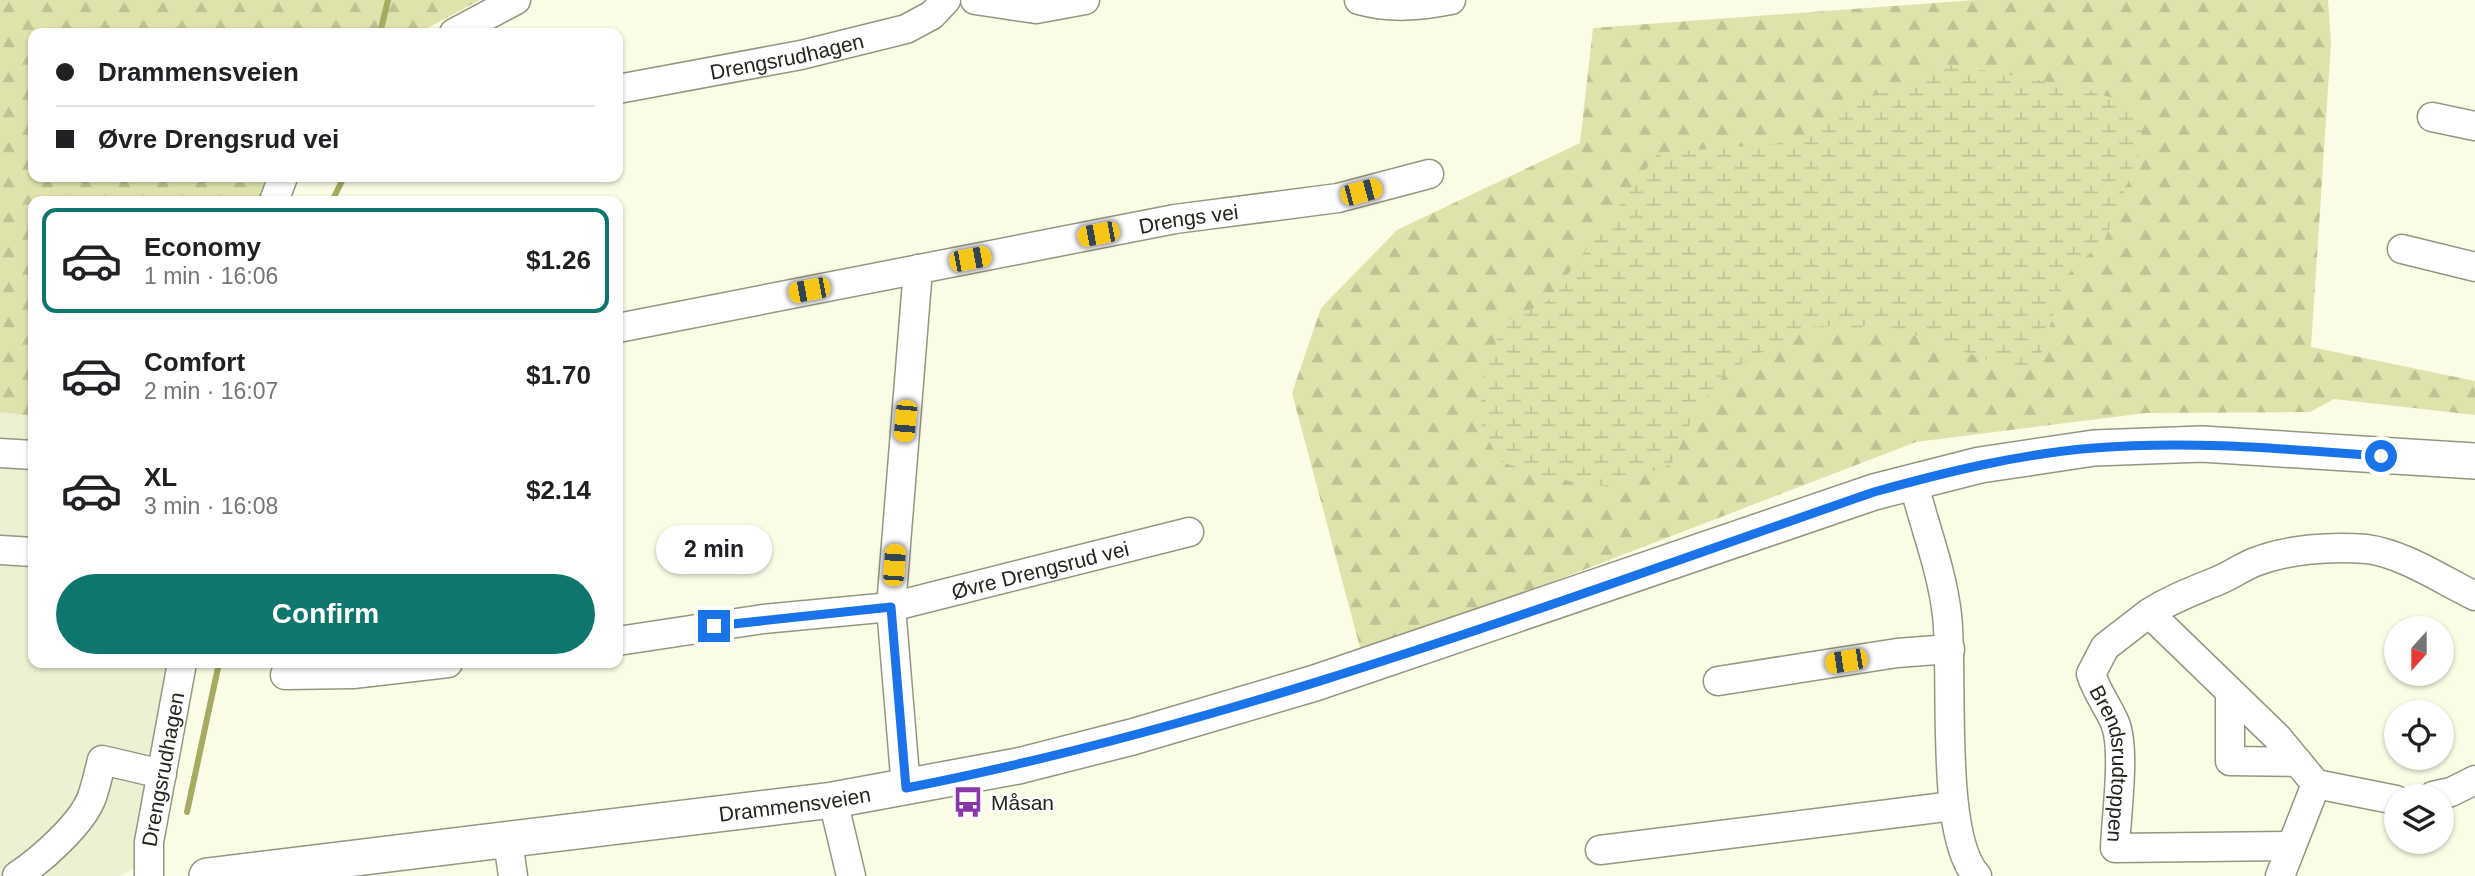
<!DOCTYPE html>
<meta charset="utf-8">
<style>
body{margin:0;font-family:Arial,sans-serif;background:#f2f2f2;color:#202124;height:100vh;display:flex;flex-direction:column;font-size:26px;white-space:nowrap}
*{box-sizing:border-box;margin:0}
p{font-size:23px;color:#757577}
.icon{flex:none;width:38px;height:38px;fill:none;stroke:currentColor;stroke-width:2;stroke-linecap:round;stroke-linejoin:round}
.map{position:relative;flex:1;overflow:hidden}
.sheet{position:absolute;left:28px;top:196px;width:595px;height:472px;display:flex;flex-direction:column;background:#fff;border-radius:14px;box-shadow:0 2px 5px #0004}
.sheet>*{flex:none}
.guide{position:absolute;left:28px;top:28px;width:595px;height:154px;border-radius:14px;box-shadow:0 2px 5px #0004;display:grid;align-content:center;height:154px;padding:0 28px;background:#fff}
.needle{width:46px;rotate:201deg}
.fabs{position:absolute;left:2384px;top:616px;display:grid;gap:14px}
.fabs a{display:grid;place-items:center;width:70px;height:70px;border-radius:50%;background:#fff;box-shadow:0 2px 5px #0004;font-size:35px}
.end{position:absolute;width:32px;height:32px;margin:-16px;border:9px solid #1a73e8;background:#fff;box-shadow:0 0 0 4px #fff}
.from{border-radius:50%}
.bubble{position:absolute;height:49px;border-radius:24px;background:#fff;box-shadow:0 2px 5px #0004;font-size:23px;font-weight:700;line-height:49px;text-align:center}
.car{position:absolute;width:21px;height:42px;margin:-21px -10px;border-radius:9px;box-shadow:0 0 5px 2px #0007;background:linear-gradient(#f5c518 24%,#345 0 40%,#f5c518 0 76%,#345 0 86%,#f5c518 0)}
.guide b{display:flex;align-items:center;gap:24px;height:66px;font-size:26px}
.guide b+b{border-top:2px solid #e0e0e0}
.guide i{width:18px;height:18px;background:#202124}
ul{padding:12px 0 0;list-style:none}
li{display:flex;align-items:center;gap:21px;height:105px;margin:0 14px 10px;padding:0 14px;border:4px solid transparent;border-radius:14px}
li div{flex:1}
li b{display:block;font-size:26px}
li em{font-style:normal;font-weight:700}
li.on{border-color:#0f766e}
li>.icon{width:63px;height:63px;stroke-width:1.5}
.action{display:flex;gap:14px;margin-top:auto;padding:14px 28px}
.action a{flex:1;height:80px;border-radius:42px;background:#0f766e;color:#fff;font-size:28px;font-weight:700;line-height:80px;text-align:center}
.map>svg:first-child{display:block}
.built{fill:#edf0d2}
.forest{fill:url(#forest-firs)}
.wetland{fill:url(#wetland-marsh)}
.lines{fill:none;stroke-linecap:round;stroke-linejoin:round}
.stream{stroke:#a7aa62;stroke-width:6}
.minor-casing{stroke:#949682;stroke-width:31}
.major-casing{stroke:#949682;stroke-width:38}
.minor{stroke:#fff;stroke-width:28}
.major{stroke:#fff;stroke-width:35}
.route{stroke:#1a73e8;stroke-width:9}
.labels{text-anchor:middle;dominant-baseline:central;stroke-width:5;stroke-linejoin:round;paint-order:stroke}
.street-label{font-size:21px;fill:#25251d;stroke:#fff}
.poi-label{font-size:21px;fill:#25251d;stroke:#fff;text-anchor:start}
</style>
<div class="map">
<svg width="2475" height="876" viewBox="0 0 2475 876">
<defs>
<pattern id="forest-firs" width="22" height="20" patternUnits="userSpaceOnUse" patternTransform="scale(1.75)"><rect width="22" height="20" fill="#dfe3ab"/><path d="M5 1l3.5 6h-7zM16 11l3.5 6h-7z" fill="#bfc393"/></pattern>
<pattern id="wetland-marsh" width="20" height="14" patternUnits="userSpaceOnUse" patternTransform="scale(1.75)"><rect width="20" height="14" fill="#dfe3ab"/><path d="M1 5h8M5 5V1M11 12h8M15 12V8" fill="none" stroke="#bfc393"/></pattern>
</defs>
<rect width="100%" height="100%" fill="#fafce5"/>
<polygon class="built" points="0,412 33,416 33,663 179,663 148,861 120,876 0,876"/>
<g class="forest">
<polygon points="0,0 480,0 418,33 33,33 33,177 279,177 268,201 33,201 33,416 0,412"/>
<polygon points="1975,0 2328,0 2331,43 2311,347 2475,381 2475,415 2334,399 2310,412 2146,413 1916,442 1362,655 1292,393 1321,308 1397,230 1580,143 1593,28"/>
</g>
<polygon class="wetland" points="1953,65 2078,87 2134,105 2144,142 2105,239 2065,277 2041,355 2020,371 1886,325 1806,327 1726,373 1697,409 1672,464 1609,487 1548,478 1499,461 1480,422 1482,382 1503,322 1548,301 1658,153 1797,142 1830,113"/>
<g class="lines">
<g class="stream">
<polyline points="381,29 388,0"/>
<polyline points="332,201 344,177"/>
<polyline points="187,812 219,663"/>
</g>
<defs>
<g id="minor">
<polyline points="975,0 1036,9 1085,0"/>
<path d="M1359 0C1392 9 1419 6 1451 0"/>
<polyline points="454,33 516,0"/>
<path id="s1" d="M618 89 801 55 906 29 932 15 946 0"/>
<polyline points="2432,117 2475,126"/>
<polyline points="274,201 283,177"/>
<polyline points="2402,249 2475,267"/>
<path id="s2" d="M618 328 1175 219 1338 198 1429 174"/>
<polyline points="0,453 33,455"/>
<path d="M1913 481C1924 525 1942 570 1947 615 1954 677 1939 835 1977 876"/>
<polyline points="0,550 33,552"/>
<path id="s3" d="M2149 613 2105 647 2091 674C2097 693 2108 706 2115 723 2126 750 2116 817 2115 848L2291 846"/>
<path id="s4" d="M618 641 763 619 891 607 1189 532"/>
<polyline points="285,675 353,674 448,663"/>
<polyline points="1718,681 1897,653 1950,649"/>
<polyline points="2230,692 2230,761 2298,762"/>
<polyline points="2316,784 2396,800"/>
<polyline points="906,788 891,607 918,269"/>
<polyline points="2433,796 2451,792 2475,780"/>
<polyline points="833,800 851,876"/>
<polyline points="508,841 513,876"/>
<polyline points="1600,850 1953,806"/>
<path d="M17 876C41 860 82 824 92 797 96 785 99 772 102 760L162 774"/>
<path id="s5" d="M149 876V842L182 663"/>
<path d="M2280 876 2316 784 2277 737 2149 613C2171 599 2193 591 2217 581 2230 576 2242 567 2255 562 2288 549 2332 546 2367 549 2404 554 2442 580 2475 596"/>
</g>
<g id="major">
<path id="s6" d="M207 876 833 800 1018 766 1132 737 1315 683 1874 492 1980 465 2094 448 2202 444 2475 461"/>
</g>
</defs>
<use href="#minor" class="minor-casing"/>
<use href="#major" class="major-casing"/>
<use href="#minor" class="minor"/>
<use href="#major" class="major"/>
</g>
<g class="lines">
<path class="route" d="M714 626 891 607 906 788C1236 724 1556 602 1874 492 1946 472 2019 454 2094 448 2190 440 2285 449 2381 456"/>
</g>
<defs>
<symbol id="bus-bare" viewBox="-9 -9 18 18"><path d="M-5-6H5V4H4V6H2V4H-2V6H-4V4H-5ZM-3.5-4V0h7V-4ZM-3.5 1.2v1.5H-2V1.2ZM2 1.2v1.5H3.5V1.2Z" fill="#8837a7" stroke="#fff" stroke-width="2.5" paint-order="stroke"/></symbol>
</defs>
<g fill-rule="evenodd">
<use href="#bus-bare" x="946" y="780" width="44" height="44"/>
</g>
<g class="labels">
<g class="street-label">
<text stroke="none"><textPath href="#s1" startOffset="172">Drengsrudhagen</textPath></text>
<text stroke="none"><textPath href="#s2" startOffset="581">Drengs vei</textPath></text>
<text stroke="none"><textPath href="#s4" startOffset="429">Øvre Drengsrud vei</textPath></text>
<text stroke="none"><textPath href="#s3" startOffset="180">Brendsrudtoppen</textPath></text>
<text stroke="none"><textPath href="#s5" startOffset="108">Drengsrudhagen</textPath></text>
<text stroke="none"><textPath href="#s6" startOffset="592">Drammensveien</textPath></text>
</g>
<g class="poi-label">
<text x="991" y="802">Måsan</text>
</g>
</g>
</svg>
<div class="fabs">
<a><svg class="needle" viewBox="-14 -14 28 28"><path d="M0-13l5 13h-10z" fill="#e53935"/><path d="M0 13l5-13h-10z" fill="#757577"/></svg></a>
<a><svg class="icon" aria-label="locate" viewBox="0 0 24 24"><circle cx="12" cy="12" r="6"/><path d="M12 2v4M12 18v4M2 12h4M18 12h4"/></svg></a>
<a><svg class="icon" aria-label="layers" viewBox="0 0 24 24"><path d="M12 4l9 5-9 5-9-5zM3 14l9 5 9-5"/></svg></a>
</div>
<i class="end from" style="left:2381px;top:456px"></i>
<i class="end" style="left:714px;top:626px"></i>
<div class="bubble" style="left:656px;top:525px;width:116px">2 min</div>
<i class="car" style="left:1361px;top:192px;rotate:75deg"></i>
<i class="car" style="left:1098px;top:234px;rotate:259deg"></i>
<i class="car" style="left:970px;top:259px;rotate:79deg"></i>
<i class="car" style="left:809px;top:290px;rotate:259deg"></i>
<i class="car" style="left:905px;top:421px;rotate:185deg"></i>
<i class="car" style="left:894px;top:565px;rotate:4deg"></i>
<i class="car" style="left:1846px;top:661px;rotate:261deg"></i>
<div class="guide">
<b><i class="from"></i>Drammensveien</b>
<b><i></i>Øvre Drengsrud vei</b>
</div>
<section class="sheet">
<ul>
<li class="on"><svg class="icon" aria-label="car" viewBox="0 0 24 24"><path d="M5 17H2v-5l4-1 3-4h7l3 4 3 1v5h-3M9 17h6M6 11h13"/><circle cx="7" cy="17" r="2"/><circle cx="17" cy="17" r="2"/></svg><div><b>Economy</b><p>1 min · 16:06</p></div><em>$1.26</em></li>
<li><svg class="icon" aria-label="car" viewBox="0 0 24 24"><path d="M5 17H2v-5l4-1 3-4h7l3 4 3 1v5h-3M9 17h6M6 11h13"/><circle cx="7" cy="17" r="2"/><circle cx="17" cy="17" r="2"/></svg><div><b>Comfort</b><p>2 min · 16:07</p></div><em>$1.70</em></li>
<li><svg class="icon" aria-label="car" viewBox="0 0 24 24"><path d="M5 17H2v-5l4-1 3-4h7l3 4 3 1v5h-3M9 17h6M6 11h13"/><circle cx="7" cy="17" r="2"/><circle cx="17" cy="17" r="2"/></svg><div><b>XL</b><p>3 min · 16:08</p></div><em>$2.14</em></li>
</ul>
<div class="action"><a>Confirm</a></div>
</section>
</div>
